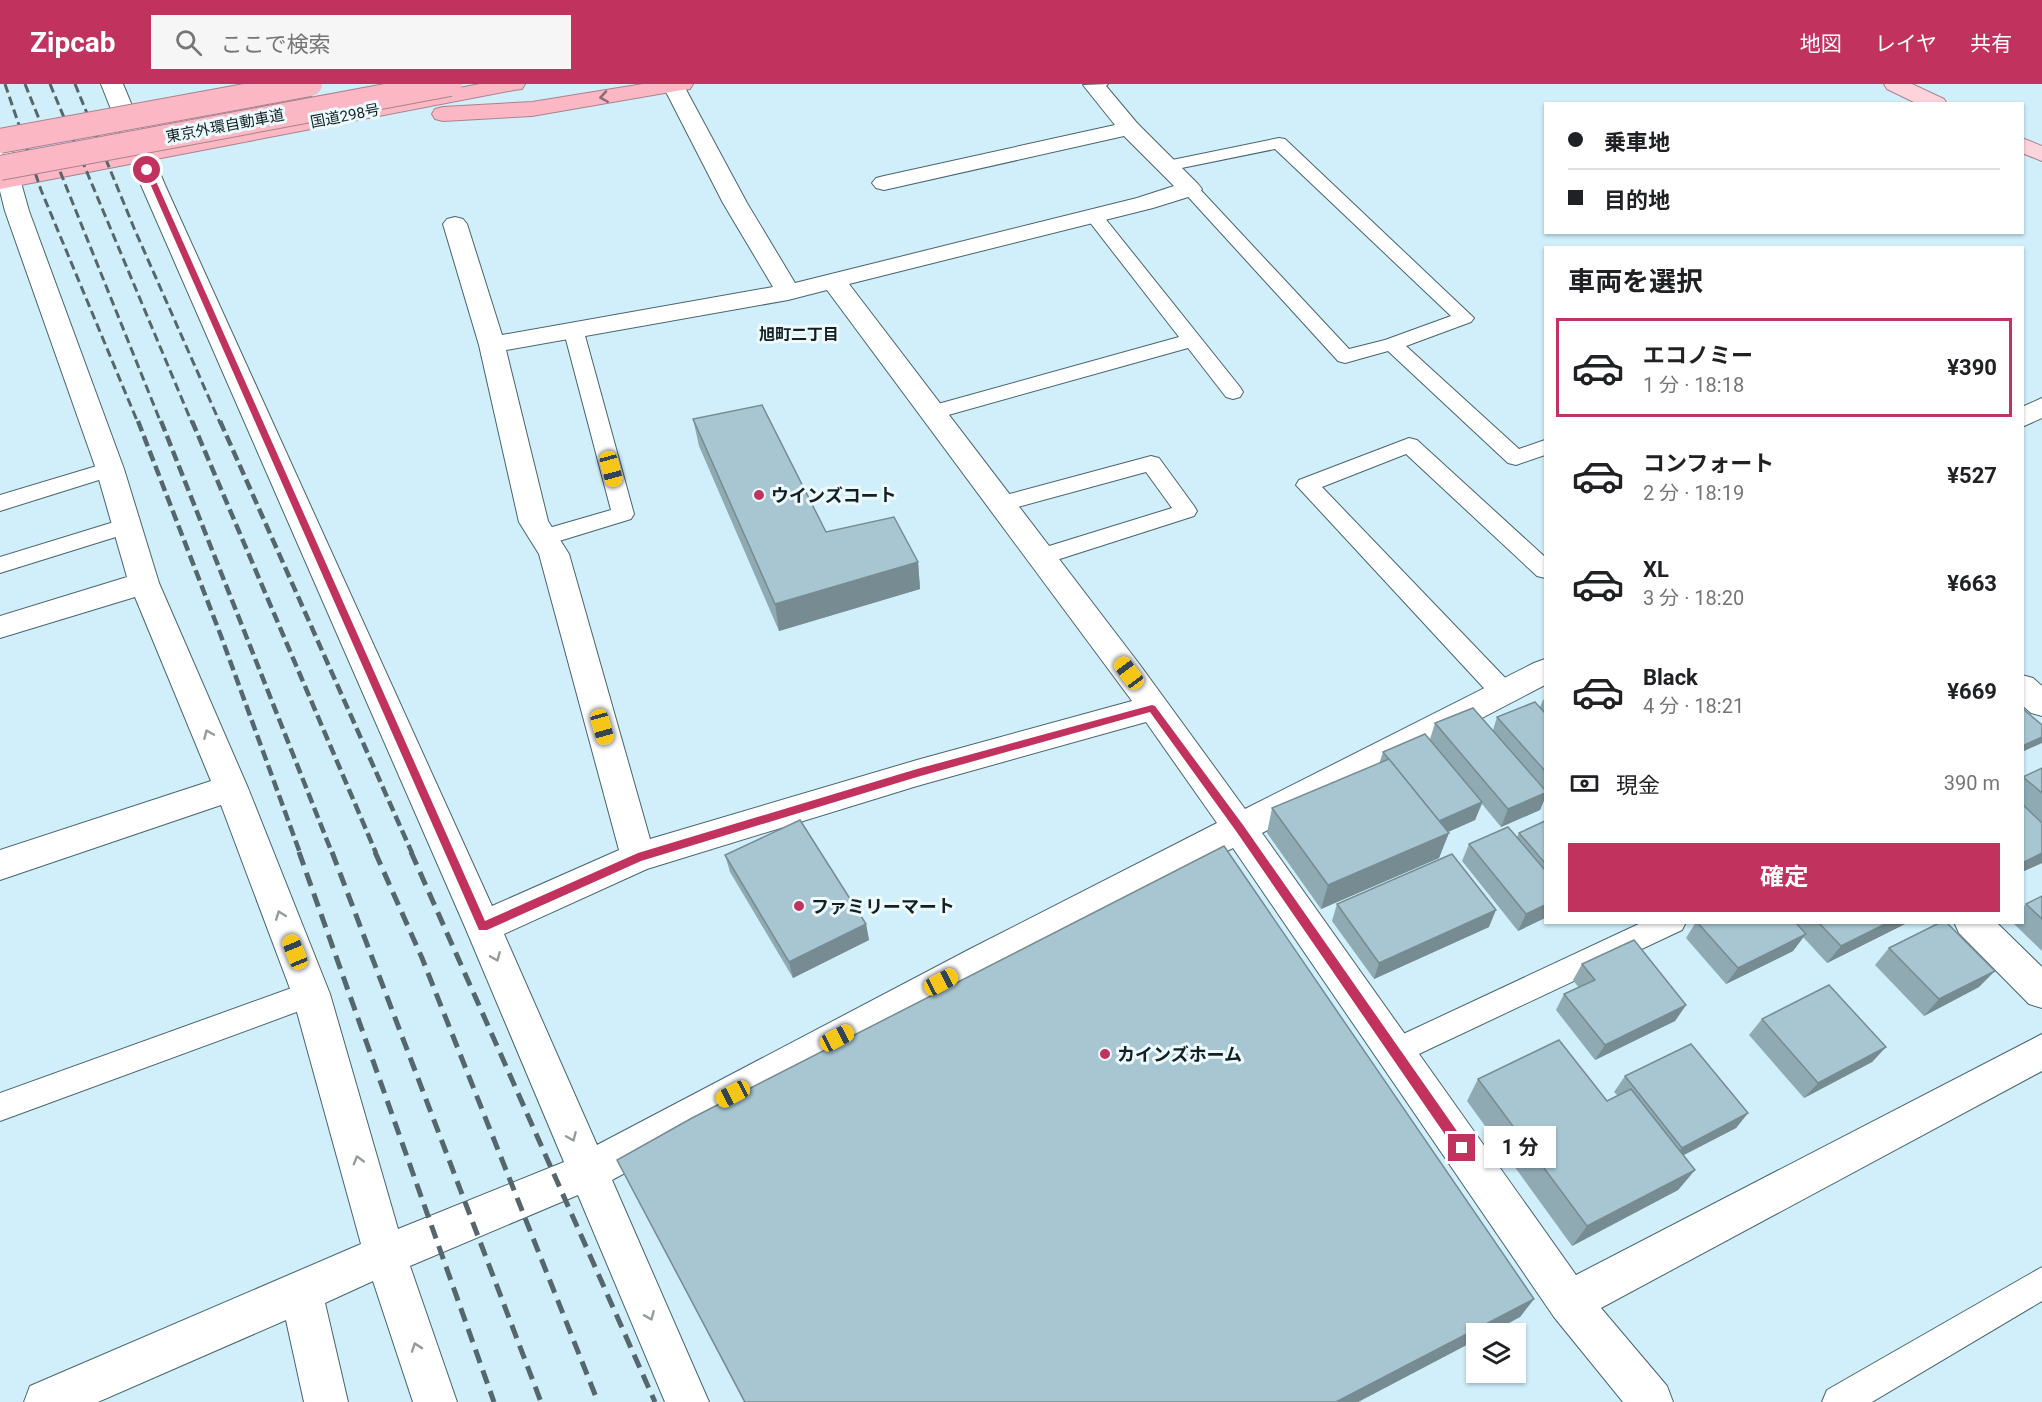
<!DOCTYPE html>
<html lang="ja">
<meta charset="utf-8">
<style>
body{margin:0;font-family:Roboto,"Noto Sans JP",sans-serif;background:#f6f6f6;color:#202124;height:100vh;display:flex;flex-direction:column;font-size:22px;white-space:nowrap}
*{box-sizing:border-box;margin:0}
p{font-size:20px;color:#757577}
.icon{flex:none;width:33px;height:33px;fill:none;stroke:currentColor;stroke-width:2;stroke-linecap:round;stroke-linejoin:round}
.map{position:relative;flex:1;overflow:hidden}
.details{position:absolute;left:1544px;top:162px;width:480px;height:678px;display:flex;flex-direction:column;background:#fff;border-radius:0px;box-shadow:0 2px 4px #0004}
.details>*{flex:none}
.guide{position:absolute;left:1544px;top:18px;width:480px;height:132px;border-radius:0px;box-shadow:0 2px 4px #0004;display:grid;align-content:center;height:132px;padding:0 24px;background:#fff}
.tools{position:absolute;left:1466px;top:1239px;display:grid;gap:12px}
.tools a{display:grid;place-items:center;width:60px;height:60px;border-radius:0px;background:#fff;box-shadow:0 2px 4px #0004;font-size:30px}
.end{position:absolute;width:27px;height:27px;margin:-14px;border:8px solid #c1335e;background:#fff;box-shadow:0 0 0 3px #fff}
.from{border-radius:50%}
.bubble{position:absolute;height:42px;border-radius:0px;background:#fff;box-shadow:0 2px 4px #0004;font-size:20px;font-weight:700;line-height:42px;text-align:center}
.car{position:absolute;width:18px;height:36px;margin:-18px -9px;border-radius:8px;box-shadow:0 0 4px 2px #0007;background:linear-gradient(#f5c518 24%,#345 0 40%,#f5c518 0 76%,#345 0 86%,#f5c518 0)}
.guide b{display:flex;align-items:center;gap:21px;height:57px;font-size:22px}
.guide b+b{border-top:2px solid #e0e0e0}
.guide i{width:15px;height:15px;background:#202124}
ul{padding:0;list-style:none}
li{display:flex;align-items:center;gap:18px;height:99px;margin:0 12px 9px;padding:0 12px;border:3px solid transparent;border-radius:0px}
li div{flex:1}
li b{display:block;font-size:22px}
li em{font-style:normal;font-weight:700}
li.on{border-color:#c1335e}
li>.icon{width:54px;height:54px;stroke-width:1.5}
h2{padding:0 24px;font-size:27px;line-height:72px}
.pay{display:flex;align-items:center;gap:15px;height:66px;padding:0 24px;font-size:22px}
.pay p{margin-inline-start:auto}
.primary-button{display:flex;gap:12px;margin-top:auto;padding:12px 24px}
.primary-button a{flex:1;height:69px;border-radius:0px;background:#c1335e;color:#fff;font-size:24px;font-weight:700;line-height:69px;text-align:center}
header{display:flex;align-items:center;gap:36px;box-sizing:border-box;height:84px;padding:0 30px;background:#c1335e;color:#fff}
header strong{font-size:28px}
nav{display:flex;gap:33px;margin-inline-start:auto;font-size:21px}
.search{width:420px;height:54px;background:#f6f6f6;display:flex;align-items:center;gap:15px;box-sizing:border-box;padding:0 21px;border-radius:0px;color:#757577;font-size:22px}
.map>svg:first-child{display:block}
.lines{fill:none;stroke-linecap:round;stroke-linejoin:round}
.lane-casing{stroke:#48646d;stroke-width:2}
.street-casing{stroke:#48646d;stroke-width:2}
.primary-casing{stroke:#aa828c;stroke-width:2}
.highway-casing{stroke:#aa828c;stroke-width:2}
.lane{fill:#fff;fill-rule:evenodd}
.street{fill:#fff;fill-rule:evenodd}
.primary{fill:#fdd4dc;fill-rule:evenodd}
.highway{fill:#fbb8c4;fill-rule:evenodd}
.rail-far2{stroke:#55676d;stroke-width:3;stroke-dasharray:9 4.5;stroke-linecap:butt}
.rail-far1{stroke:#55676d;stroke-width:4.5;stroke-dasharray:11 5;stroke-linecap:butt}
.rail{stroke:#55676d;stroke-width:5;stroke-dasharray:14 8;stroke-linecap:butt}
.highway-bridge-casing{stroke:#aa828c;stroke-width:26;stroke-linecap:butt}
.highway-bridge{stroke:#fbb8c4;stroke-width:24}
.wall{fill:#90aab4}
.shaded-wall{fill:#768b92}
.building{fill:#a8c6d1;stroke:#768b92;stroke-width:1.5}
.oneway{stroke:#886c74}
.oneway2{stroke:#959a9c}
.route{fill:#c1335e}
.poi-dot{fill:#c1335e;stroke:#ecf9fd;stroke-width:2}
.labels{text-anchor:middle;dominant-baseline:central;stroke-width:6;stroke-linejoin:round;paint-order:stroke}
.far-street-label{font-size:15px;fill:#141f23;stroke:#ecf9fd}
.far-neighbourhood-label{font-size:16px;font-weight:bold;fill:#141f23;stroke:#ecf9fd}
.poi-label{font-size:18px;font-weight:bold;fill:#141f23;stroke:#ecf9fd;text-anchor:start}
</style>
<header>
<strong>Zipcab</strong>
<div class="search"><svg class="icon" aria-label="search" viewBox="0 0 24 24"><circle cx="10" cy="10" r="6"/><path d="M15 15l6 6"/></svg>ここで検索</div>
<nav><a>地図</a><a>レイヤ</a><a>共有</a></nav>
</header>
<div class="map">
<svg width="2042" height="1318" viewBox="0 0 2042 1318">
<rect width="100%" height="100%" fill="#d0effa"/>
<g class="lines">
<defs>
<g id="lane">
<polygon points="1279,54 1285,55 1474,234 1471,238 1406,262 1519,365 1545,356 1545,371 1516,381 1508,379 1388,267 1345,279 1338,277 1181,105 1184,101 1196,101 1349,265 1385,256 1451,232 1275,65 1167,87 1161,86 1158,82 1161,78 1167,77"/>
<polygon points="1094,126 1100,128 1240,303 1243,308 1240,313 1233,315 1226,313 1188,264 934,335 927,333 923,328 927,323 1179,253 1085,132 1088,128"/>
<polygon points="574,242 581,244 584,248 634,430 631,435 543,462 535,460 532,454 535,448 611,426 564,248 567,244"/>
<polygon points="1409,354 1417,356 1545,473 1545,494 1537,492 1406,370 1322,403 1512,601 1515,608 1512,615 1503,617 1494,615 1296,401 1299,396"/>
<polygon points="1151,372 1159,374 1194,422 1197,427 1194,432 1041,481 1033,479 1030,473 1033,467 1172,424 1146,388 1003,427 995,424 992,419 995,414"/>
<polygon points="110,378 118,380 121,385 118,390 0,427 0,411"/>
<polygon points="127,434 135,437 138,442 135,447 0,489 0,473"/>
<polygon points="1643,838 1686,838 1682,846 1404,977 1394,981 1384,977 1379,968 1384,959"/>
<polygon points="311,897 321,901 325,910 321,919 0,1037 0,1009"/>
<polygon points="2042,1183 2042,1217 1872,1318 1822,1318 1827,1306"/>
</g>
<g id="street">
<path d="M101 0H123L165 101 492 822 619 766 539 470 519 438 479 261 443 140 447 135 455 133 463 135 467 140 502 251 773 203 723 119 663 2 665 0H683L747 119 795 199 1137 114 1174 102 1124 52 884 106 876 104 872 99 876 94 884 92 1115 41 1083 1 1108 0 1106 2 1137 39 1198 100 1202 105 1198 110 1153 124 849 200 1140 581 1245 725 1534 579 1545 575V601L1262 749 1576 1191 2042 950V987L1601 1224 1667 1302 1673 1318H1623L1554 1233 1233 764 996 887 612 1096 709 1318H665L578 1111 410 1182 457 1318H413L373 1197 325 1219 348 1318H304L286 1236 98 1318H24L30 1302 361 1160 292 910 221 721 0 796V766L211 697 135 513 0 554V532L127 493 96 385 5 127 0 107V56L8 58 11 63 29 127 124 385 159 499 248 704 330 910 398 1145 564 1078 465 843 141 101ZM827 206 1132 617 917 676 650 755 569 470 548 437 506 266 788 216ZM1146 638 1217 739 970 865 597 1061 504 850 647 785 917 702Z"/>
<polygon points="2042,314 2042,334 2022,343 2022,323"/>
<polygon points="2022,591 2033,594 2042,602 2042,632 2031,629 2022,621"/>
<polygon points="1954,838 1996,838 2042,883 2042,924 2029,920 1959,849"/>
</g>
<g id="primary">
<polygon points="1884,0 1912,0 1944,15 1947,20 1918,20 1887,5"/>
<polygon points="2022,54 2042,62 2042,77 2022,69"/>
</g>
<g id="highway">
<polygon points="480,0 525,0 522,5 514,6 0,105 0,91"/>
<polygon points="643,0 693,0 690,5 682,6 532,32 443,37 435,35 432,30 435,25 443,23 532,18"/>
</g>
</defs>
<use href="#lane" class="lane-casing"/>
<use href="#street" class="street-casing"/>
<use href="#primary" class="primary-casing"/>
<use href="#highway" class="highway-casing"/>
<use href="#lane" class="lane"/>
<use href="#street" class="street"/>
<use href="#primary" class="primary"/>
<use href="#highway" class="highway"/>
<g class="rail-far2">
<polyline points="5,0 41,106 138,339"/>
<polyline points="25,0 161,339"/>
<polyline points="50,0 192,339"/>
<polyline points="75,0 134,144 220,339"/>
</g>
<g class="rail-far1">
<polyline points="138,337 221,552 300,769"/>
<polyline points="161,337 332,769"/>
<polyline points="192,337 376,769"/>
<polyline points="220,337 412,769"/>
</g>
<g class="rail">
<polyline points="299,768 494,1318"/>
<polyline points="332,768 541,1318"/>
<polyline points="375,768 422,874 598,1318"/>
<polyline points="411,768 655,1318"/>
</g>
<defs>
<g id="highway-bridge">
<polyline points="0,57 310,0"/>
<polyline points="0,84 450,0"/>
</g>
</defs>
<use href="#highway-bridge" class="highway-bridge-casing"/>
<use href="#highway-bridge" class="highway-bridge"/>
</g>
<g class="wall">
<polygon points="693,335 826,448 918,478 920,505 779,547 699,362"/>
<polygon points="1545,615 1545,714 1540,726 1501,743 1482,720 1475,736 1448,748 1439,774 1321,825 1267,749 1272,724 1379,680 1383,668 1430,655 1435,639 1493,646 1497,633 1540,623 1543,616"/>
<polygon points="2042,684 2042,779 2022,788 2022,694 2023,693"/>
<polygon points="1545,737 1545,834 1518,847 1462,777 1469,760 1517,753 1519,749"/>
<polygon points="725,771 866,840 869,856 793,894 730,788"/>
<polygon points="2042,812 2042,867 2012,838 2022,838 2022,824 2026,820"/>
<polygon points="1337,820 1489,843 1374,895 1332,837"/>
<polygon points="1696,838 1909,838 1827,879 1803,853 1793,867 1726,900 1686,854"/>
<polygon points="1889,864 1979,903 1924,932 1875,881"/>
<polygon points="1582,880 1686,921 1675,937 1595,976 1556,926 1564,910 1579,904 1573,896"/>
<polygon points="1762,935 1886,963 1872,978 1804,1014 1749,951"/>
<polygon points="1625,992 1748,1029 1736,1044 1684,1071 1695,1086 1678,1106 1572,1162 1467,1017 1478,995 1607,1017 1618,1012 1614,1008"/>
<polygon points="617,1076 1534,1215 1520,1233 1476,1250 1476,1256 1358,1318 744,1318"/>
</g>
<g class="shaded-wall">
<polygon points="918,478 920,505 779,547 775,520"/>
<polygon points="2042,653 2042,659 2022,668 2022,662"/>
<polygon points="1545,709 1545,714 1540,726 1501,743 1508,725"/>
<polygon points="1482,718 1475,736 1432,755 1439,737"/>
<polygon points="1449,749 1439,774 1321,825 1328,801"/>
<polygon points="2042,769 2042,779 2022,788 2022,779"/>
<polygon points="1545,821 1545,834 1518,847 1526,830"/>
<polygon points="1496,826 1489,843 1374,895 1379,879"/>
<polygon points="1889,838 1909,838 1827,879 1841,862"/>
<polygon points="866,840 869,856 793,894 789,878"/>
<polygon points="1806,850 1793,867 1726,900 1738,884"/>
<polygon points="1995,887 1979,903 1924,932 1939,915"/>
<polygon points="1686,921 1675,937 1595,976 1605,961"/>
<polygon points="1886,963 1872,978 1804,1014 1818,999"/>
<polygon points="1748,1029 1736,1044 1670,1078 1682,1064"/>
<polygon points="1695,1086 1678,1106 1572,1162 1587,1142"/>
<polygon points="1534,1215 1520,1233 1489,1250 1476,1250 1476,1256 1358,1318 1336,1318"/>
</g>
<g class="building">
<polygon points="762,321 826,448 894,433 918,478 775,520 693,335"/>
<polygon points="1535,618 1545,629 1545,687 1497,633"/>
<polygon points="1473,624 1545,706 1545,709 1508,725 1435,639"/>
<polygon points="2022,624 2042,641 2042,653 2022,662"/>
<polygon points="1425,650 1482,718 1439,737 1383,668"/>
<polygon points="1389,675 1449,749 1328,801 1272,724"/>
<polygon points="2042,684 2042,709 2023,693"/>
<polygon points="2022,720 2042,739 2042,769 2022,779"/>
<polygon points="800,736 866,840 789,878 725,771"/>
<polygon points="1545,737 1545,779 1519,749"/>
<polygon points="1508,743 1545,786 1545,821 1526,830 1469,760"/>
<polygon points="1224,762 1534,1215 1336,1318 745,1318 617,1076 692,1034"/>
<polygon points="1452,770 1496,826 1379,879 1337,820"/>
<polygon points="2042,812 2042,835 2026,820"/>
<polygon points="1697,838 1795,838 1806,850 1738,884"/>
<polygon points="1818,838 1889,838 1841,862"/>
<polygon points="1941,838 1946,838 1995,887 1939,915 1889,864"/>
<polygon points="1634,856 1686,921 1605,961 1564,910 1595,896 1582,880"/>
<polygon points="1829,901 1886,963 1818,999 1762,935"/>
<polygon points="1559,956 1607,1017 1631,1005 1695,1086 1587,1142 1478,995"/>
<polygon points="1691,960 1748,1029 1682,1064 1625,992"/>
</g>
<defs><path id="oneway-chevron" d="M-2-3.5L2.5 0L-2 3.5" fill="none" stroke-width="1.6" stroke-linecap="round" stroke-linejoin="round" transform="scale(1.5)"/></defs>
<use class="oneway" href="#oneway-chevron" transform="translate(604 13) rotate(171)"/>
<g class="oneway2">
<use href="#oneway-chevron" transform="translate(208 650) rotate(-113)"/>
<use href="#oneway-chevron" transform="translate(280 831) rotate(-111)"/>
<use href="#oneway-chevron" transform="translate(496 873) rotate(67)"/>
<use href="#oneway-chevron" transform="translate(572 1053) rotate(67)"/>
<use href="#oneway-chevron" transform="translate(358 1076) rotate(-106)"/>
<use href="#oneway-chevron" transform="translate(650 1232) rotate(67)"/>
<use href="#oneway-chevron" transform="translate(416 1263) rotate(-109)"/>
</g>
<polygon class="route" points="147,84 151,86 485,837 638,769 917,685 1152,621 1155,622 1243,741 1466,1060 1466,1068 1457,1068 1236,747 1150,628 917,693 641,777 487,846 479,846 144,86"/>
<g class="poi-dot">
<circle cx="759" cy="411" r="6"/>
<circle cx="799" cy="822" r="6"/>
<circle cx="1105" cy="970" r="6"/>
</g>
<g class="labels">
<g class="far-street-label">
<text transform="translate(345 32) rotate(-11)">国道298号</text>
<text transform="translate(225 42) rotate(-11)">東京外環自動車道</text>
</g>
<g class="far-neighbourhood-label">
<text x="799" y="250">旭町二丁目</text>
</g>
<g class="poi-label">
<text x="771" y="411">ウインズコート</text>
<text x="811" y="822">ファミリーマート</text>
<text x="1117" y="970">カインズホーム</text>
</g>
</g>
</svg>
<div class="tools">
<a><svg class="icon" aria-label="layers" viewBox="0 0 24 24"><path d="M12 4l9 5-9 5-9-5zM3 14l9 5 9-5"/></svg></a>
</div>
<i class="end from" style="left:147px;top:86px"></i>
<i class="end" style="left:1462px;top:1064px"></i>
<div class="bubble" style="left:1484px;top:1042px;width:72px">1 分</div>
<i class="car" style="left:611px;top:385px;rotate:165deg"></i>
<i class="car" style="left:1129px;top:589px;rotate:323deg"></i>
<i class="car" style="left:602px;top:643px;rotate:164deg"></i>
<i class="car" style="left:295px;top:868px;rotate:338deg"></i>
<i class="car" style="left:941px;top:898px;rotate:62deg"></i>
<i class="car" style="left:837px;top:954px;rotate:62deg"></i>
<i class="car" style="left:733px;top:1010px;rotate:242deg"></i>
<div class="guide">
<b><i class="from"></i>乗車地</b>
<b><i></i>目的地</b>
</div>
<section class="details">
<h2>車両を選択</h2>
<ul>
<li class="on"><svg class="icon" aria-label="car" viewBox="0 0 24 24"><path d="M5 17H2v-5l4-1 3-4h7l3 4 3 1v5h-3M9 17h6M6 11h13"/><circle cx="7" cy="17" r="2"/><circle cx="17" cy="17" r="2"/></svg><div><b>エコノミー</b><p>1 分 · 18:18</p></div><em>¥390</em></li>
<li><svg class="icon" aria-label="car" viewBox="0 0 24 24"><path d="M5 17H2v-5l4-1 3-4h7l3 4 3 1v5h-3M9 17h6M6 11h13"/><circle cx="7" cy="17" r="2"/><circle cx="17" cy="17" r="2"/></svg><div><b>コンフォート</b><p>2 分 · 18:19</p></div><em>¥527</em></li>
<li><svg class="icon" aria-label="car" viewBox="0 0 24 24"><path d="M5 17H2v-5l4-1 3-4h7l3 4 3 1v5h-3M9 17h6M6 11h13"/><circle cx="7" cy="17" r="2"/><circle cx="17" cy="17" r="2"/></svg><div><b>XL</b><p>3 分 · 18:20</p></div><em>¥663</em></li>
<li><svg class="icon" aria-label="car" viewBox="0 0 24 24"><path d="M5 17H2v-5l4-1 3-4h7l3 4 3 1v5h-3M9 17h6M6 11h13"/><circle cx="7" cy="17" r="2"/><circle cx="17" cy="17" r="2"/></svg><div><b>Black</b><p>4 分 · 18:21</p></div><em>¥669</em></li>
</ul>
<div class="pay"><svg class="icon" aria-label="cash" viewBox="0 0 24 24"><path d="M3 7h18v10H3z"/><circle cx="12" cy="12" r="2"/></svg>現金<p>390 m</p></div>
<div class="primary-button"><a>確定</a></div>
</section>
</div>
